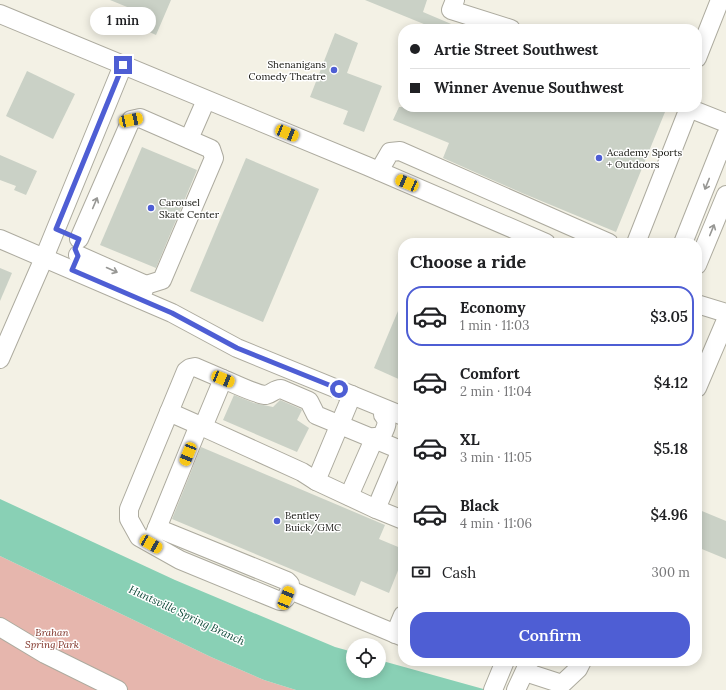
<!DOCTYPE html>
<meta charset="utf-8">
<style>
body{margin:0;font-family:Lora,serif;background:#f6f6f6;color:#202124;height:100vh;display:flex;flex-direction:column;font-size:15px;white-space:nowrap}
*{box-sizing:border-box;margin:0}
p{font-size:13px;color:#757577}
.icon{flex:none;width:22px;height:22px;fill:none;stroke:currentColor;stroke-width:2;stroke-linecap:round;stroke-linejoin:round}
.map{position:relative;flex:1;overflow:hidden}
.panel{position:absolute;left:398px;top:238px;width:304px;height:428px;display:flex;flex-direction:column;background:#fff;border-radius:16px;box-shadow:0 2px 10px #0003}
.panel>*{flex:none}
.banner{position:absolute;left:398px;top:24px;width:304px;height:88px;border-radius:16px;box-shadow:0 2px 10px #0003;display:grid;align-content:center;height:88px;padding:0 12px;background:#fff}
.controls{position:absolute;left:346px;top:638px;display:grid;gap:8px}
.controls a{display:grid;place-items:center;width:40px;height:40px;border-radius:50%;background:#fff;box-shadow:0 2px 10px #0003;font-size:20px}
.end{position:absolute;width:18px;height:18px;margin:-9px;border:5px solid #4e5ed4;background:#fff;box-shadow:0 0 0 2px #fff}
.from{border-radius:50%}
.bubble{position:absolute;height:28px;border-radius:14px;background:#fff;box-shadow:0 2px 10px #0003;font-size:13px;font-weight:600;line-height:28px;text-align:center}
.car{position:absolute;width:12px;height:24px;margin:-12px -6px;border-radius:5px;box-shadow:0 0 3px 1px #0007;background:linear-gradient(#f5c518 24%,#345 0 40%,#f5c518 0 76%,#345 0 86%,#f5c518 0)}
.banner b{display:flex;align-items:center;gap:14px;height:38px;font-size:15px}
.banner b+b{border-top:1px solid #e0e0e0}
.banner i{width:10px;height:10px;background:#202124}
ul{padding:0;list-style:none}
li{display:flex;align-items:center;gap:12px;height:60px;margin:0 8px 6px;padding:0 4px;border:2px solid transparent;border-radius:16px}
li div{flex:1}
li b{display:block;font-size:15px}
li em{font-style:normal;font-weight:600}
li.current{border-color:#4e5ed4}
li>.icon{width:36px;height:36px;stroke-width:1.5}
h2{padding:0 12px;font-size:18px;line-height:48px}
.pay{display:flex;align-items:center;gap:10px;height:44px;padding:0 12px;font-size:15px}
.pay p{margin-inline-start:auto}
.button{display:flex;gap:8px;margin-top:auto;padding:8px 12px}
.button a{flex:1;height:46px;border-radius:16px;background:#4e5ed4;color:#fff;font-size:16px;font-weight:600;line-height:46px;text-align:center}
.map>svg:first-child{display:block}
.green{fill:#e6b6ad}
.water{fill:#89d0b5}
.building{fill:#cad1c6}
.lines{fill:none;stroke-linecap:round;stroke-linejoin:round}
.minor-casing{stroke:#adab9f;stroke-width:20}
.minor{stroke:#fff;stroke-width:18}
.oneway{stroke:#979794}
.route{stroke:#4e5ed4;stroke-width:5}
.poi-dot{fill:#4e5ed4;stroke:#fff;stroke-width:1.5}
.labels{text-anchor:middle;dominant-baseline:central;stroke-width:3;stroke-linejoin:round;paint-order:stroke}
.poi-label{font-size:10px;fill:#171712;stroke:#fff;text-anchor:start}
.park-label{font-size:10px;font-style:italic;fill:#7d3025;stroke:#fff}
.water-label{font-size:11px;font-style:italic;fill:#124c3b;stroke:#fff}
</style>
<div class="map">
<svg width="726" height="690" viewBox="0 0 726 690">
<rect width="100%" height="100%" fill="#f3f1e5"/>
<polygon class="green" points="0,556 211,657 264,680 296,690 0,690"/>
<polygon class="water" points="0,499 175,580 335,647 353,652 353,671 379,671 379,660 487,690 296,690 264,680 211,657 0,556"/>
<g class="building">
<polygon points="110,0 171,0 156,35 127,22 132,9"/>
<polygon points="365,0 427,0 423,12 463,29 436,29"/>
<polygon points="335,33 358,43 347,73 382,86 364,132 343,124 348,111 310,97"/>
<polygon points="27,71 75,94 53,139 6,116"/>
<polygon points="399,107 652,107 665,112 616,232 522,193 443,158 449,143 393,120"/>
<polygon points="142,147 197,170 156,268 100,245"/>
<polygon points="0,155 37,171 26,195 14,190 16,186 0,180"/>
<polygon points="246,158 319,189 263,322 190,291"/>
<polygon points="0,268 12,273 0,301"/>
<polygon points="403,299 403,381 374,368"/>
<polygon points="234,395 254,403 273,407 280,400 301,409 302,410 297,420 309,428 297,452 223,420"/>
<polygon points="201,447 385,525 379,539 403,549 403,558 389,593 361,581 355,596 172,519"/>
<polygon points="697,509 726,521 726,559 697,547"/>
</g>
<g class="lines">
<defs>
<g id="minor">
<polyline points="455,0 451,10 511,29"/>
<polyline points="0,14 367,166 546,243"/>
<polyline points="697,58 720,0"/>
<polyline points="686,107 726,123"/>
<polyline points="189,139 206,100"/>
<polyline points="379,171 390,152 400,151 609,243"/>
<polyline points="0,239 172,313 237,348 403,416"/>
<polyline points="79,239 131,120 140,118 211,149 214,158 162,280 146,285 140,299"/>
<polyline points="636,243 689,108"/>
<polyline points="683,243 726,135"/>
<polyline points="78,255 146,285"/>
<polyline points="697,265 726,195"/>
<polyline points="697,304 726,313"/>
<polyline points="0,359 44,258 123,65"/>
<path d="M223 379C233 383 257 395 266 395 272 394 274 389 281 389L309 401 316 415 403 451"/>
<polyline points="697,388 726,320"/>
<polyline points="352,395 316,481 376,509 403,520"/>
<polyline points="169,412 203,427"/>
<path d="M375 437H381C385 429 390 422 383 415"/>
<path d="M316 481 302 472 203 427 223 379 195 367 190 368 186 371 129 509V519L139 537 180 560 280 601C287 600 287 595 290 590L403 637"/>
<polyline points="349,496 375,437"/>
<polyline points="376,509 401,450"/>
<polyline points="157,528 287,581 290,584 290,590"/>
<polyline points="153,538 199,425"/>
<polyline points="0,627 45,654 118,690"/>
<polyline points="395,634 403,615"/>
<polyline points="525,672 562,684 578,669 582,661"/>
<polyline points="493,690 505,661"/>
<polyline points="516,690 529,662"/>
</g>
</defs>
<use href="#minor" class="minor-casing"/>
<use href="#minor" class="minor"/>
</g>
<defs><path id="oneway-shaft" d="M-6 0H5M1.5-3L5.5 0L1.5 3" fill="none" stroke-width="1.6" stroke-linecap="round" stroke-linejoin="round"/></defs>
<g class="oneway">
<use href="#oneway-shaft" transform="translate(707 184) rotate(112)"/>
<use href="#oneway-shaft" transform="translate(95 203) rotate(-67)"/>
<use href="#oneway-shaft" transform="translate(712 230) rotate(-68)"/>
<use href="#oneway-shaft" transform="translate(112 270) rotate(24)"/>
</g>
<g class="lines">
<polyline class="route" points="123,65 56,229 79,239 75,249 78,256 72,270 172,313 237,348 339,389"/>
</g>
<g class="poi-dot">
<circle cx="334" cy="70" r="4"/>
<circle cx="599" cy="158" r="4"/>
<circle cx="151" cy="208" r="4"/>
<circle cx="277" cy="521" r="4"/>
</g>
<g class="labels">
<g class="poi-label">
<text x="326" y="64" text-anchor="end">Shenanigans<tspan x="326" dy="12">Comedy Theatre</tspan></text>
<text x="607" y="152">Academy Sports<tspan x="607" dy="12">+ Outdoors</tspan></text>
<text x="159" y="202">Carousel<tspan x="159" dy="12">Skate Center</tspan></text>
<text x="285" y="515">Bentley<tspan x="285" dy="12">Buick/GMC</tspan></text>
</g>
<g class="park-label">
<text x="52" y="632">Brahan<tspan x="52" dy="12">Spring Park</tspan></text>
</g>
<g class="water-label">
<text transform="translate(187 615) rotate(25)">Huntsville Spring Branch</text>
</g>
</g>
</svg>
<div class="controls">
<a><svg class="icon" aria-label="locate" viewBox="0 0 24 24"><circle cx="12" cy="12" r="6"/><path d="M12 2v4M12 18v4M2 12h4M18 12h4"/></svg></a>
</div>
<i class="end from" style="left:339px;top:389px"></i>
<i class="end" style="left:123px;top:65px"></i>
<div class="bubble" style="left:90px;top:7px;width:66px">1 min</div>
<i class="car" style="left:131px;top:120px;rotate:78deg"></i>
<i class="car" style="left:287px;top:133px;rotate:112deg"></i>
<i class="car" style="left:407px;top:183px;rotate:293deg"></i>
<i class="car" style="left:223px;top:379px;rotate:112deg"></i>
<i class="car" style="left:188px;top:454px;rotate:202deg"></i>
<i class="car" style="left:151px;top:544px;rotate:120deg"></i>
<i class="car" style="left:286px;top:598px;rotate:22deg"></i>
<div class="banner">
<b><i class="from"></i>Artie Street Southwest</b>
<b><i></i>Winner Avenue Southwest</b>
</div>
<section class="panel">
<h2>Choose a ride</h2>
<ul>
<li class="current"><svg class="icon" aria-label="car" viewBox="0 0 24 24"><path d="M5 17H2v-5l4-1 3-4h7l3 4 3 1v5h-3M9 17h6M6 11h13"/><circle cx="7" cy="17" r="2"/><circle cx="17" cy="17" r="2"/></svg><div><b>Economy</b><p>1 min · 11:03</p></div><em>$3.05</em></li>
<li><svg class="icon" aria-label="car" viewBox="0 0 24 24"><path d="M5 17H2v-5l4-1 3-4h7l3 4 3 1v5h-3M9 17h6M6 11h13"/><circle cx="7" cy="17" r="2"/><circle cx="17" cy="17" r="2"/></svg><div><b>Comfort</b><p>2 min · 11:04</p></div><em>$4.12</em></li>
<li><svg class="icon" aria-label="car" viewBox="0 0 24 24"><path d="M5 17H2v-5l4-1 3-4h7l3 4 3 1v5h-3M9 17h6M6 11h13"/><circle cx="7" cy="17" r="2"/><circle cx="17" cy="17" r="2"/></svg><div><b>XL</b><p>3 min · 11:05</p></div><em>$5.18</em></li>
<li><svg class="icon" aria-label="car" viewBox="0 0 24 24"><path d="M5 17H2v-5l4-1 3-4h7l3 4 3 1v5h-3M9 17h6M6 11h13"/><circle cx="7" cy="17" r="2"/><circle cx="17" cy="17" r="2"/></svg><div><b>Black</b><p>4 min · 11:06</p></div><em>$4.96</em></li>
</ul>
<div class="pay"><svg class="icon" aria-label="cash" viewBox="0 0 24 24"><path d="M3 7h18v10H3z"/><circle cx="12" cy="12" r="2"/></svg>Cash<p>300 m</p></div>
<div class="button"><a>Confirm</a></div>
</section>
</div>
